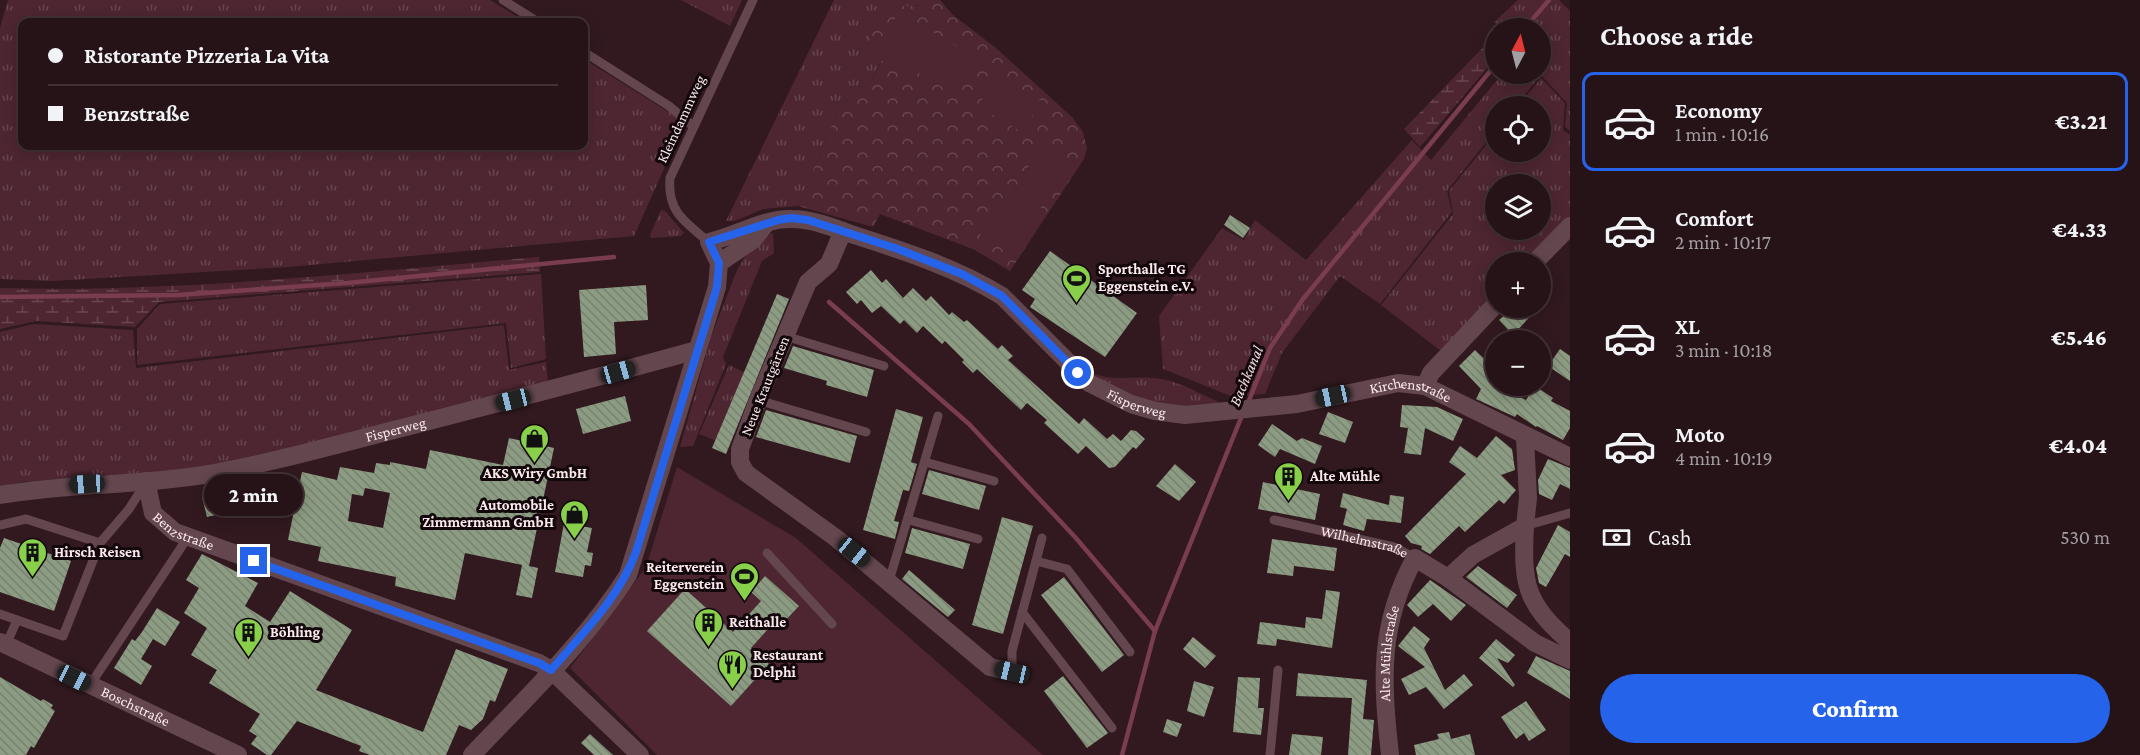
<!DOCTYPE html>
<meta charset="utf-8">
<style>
body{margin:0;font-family:"Crimson Pro",serif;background:#312024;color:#f1f3f6;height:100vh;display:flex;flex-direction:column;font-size:22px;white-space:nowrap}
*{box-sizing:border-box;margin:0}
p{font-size:20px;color:#a39ea1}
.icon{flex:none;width:33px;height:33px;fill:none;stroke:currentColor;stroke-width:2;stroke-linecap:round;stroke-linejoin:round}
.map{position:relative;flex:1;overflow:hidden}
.side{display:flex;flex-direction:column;background:#251317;width:570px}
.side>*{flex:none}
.top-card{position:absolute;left:18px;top:18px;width:570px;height:132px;border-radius:12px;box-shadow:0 3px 15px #0003,0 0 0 2px #423236;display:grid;align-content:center;height:132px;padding:0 30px;background:#251317}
.needle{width:39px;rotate:7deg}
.fabs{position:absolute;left:1485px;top:18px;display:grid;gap:12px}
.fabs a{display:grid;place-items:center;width:66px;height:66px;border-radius:50%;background:#251317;box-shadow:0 3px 15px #0003,0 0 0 2px #423236;font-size:30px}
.end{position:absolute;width:27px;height:27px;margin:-14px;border:8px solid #2563eb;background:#fff;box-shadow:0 0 0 3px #fff}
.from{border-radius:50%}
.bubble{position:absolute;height:42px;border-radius:21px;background:#251317;box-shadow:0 3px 15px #0003,0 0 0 2px #423236;font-size:20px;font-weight:800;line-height:42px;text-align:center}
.car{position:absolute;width:18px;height:36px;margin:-18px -9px;border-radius:8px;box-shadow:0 0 4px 2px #0007;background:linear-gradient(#222 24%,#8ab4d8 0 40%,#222 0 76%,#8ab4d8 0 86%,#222 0)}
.top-card b{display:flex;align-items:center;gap:21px;height:57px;font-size:22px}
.top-card b+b{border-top:2px solid #423236}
.top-card i{width:15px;height:15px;background:#f1f3f6}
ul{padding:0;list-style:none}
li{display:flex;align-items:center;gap:18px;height:99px;margin:0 12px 9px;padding:0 18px;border:3px solid transparent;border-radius:12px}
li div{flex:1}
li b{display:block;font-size:22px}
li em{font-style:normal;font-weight:800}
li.on{border-color:#2563eb}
li>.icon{width:54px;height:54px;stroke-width:1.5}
h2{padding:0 30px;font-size:27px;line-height:72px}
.pay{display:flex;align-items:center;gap:15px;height:66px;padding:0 30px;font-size:22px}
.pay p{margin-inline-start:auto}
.cta{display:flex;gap:12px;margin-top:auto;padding:12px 30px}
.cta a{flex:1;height:69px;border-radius:36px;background:#2563eb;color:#fff;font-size:24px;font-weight:800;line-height:69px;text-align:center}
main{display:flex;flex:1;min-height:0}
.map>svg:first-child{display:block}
.grass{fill:url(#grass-tufts);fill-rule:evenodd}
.wetland{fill:url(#wetland-marsh)}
.park{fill:url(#park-crowns)}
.pitch{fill:#4d2631}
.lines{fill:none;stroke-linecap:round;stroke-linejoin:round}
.stream{stroke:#7a3d4e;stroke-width:4.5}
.building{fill:url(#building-back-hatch);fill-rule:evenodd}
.lane{stroke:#64474e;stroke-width:9}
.street{stroke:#64474e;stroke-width:18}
.route{stroke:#2563eb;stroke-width:8}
.labels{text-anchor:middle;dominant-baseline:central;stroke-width:6;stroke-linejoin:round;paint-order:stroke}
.street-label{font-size:15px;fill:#fbe9ed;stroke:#12070a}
.poi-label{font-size:15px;font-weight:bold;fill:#fbe9ed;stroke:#12070a;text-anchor:start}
.water-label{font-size:16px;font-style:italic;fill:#f3dee2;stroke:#12070a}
</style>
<main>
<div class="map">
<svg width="1570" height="755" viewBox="0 0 1570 755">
<defs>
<pattern id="grass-tufts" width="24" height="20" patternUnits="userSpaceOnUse" patternTransform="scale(1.5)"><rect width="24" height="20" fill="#4d2631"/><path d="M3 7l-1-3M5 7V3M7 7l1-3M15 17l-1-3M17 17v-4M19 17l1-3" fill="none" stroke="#68464f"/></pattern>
<pattern id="wetland-marsh" width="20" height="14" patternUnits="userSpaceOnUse" patternTransform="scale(1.5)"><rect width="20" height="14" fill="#4d2631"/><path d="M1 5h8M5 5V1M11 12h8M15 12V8" fill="none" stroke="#68464f"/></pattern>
<pattern id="park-crowns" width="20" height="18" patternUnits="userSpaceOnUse" patternTransform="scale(1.5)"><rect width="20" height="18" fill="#4d2631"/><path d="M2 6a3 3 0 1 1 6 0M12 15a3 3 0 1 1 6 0" fill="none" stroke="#68464f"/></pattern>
<pattern id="building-back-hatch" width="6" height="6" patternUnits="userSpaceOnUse" patternTransform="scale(1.5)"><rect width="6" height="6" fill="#8c9c82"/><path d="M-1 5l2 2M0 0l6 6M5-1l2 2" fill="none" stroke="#788270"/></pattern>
</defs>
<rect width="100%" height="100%" fill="#31191f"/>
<g class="grass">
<polygon points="8,0 490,0 526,22 22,22 22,146 584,146 584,59 675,116 683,126 634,236 288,267 52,281 0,279 0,28"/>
<polygon points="681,0 742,0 730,26"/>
<polygon points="834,0 925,0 921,5 901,7 868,35 883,57 871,82 841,104 798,206 763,209 735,221 726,221"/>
<polygon points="1518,0 1559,0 1570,11 1570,131 1565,127 1567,103 1540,74 1540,28 1500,28 1494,22"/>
<polygon points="1502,74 1538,74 1540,76 1516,106 1496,106 1495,131 1447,191 1452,212 1380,304 1340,276 1282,353 1265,394 1231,396 1163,369 1159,316 1222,228 1244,240 1255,220 1306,260 1412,140 1431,160"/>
<path d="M1541 78 1565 103 1563 130 1570 135V217L1526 262H1496L1495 295 1441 351 1381 305 1453 214 1449 191 1495 134 1496 152H1540V106H1518ZM1496 184H1540V230H1496Z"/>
<polygon points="661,210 665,211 684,233 681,236 651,238 650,235"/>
<polygon points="773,233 774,253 762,261 723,357 726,364 693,446 680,447 711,337 737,270 747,253 761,239"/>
<polygon points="541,274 546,359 511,368 506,323 137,365 137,329 160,304"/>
<polygon points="34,324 133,330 136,368 504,325 509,370 546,362 548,383 269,455 179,470 22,482 0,487 0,332"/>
<polygon points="729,365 746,373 717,441 699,434"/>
<path d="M1095 374C1114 381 1132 376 1152 378 1176 379 1198 393 1219 402V405L1172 407 1123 394 1094 377Z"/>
</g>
<g class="wetland">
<polygon points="1495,35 1495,59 1420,147 1404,129"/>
<path d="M539 257 540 272 159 302 135 327 36 321 0 329V288C180 293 360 272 539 257Z"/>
</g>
<polygon class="park" points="925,0 940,0 953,15 996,48 1072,117 1083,132 1087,148 1084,159 1010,271 973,249 880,214 873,227 798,206 841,104 871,82 883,58 867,35 876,17 901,7 921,5"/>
<g class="pitch">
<polygon points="899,12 979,60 957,96 877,48"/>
<polygon points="997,75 1041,101 1022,132 978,106"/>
<polygon points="1042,145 1069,162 1038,212 1011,195"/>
<polygon points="1006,194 1044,218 1018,259 980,235"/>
<polygon points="677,467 796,538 1043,755 657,755 570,668 646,567"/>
</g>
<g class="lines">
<g class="stream">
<polyline points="1525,28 1549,0"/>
<polyline points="0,297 178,295 347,283 614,257"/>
<polyline points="829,302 969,424 1075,537 1155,631"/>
<polyline points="1248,403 1270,348 1303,299 1496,64"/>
<polyline points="1122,755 1155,631 1243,413"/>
</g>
</g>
<g class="building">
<polygon points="1230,215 1250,228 1243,238 1224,225"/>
<polygon points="1050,251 1137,313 1105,357 1030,307 1035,299 1022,290"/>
<polygon points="871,270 882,283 886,279 903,298 913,288 926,301 931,296 949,315 952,312 964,322 967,320 998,349 1002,345 1013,356 1008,360 1079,424 1084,418 1107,439 1113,434 1121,441 1131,430 1136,431 1145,439 1136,449 1133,447 1115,467 1109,468 1086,446 1078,454 1044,423 1047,420 1027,403 1021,410 977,369 973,373 962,362 964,360 945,341 942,344 923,326 917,333 904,320 900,324 881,306 872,313 861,300 857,304 846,292"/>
<polygon points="646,285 648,320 614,322 616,354 584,357 579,290"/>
<polygon points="777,294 789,299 726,454 712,448"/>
<polygon points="1513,308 1538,308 1513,335 1499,320"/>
<polygon points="793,346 874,370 867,397 826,385 827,381 784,368"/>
<polygon points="1560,349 1570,356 1570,381 1548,366"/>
<polygon points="1475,350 1496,370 1496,386 1526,400 1535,386 1553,398 1551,401 1570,411 1570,428 1563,440 1537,426 1536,427 1517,414 1515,417 1476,399 1481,389 1459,366"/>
<polygon points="625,396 631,421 583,434 576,409"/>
<polygon points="1402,405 1437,407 1463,419 1453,441 1425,428 1421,455 1404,453 1408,428 1400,427"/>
<polygon points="896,409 923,417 911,462 917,464 909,491 903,490 894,521 899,522 895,539 863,530"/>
<polygon points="766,410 857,436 850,463 756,437"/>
<polygon points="1328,412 1353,422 1345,443 1319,434"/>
<polygon points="1272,424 1297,441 1302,438 1322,446 1315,464 1280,449 1275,457 1258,445"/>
<polygon points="1496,436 1512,449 1515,470 1501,475 1516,490 1504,504 1499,500 1465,532 1459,526 1430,554 1421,549 1422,546 1411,543 1405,536 1466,474 1449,462 1460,446 1477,458"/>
<path d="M509 438 554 448 529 566 538 568 532 598 516 595 522 565 527 566 465 553 455 600 395 586 396 577 318 561 321 547 288 540 302 472 337 480 340 467 374 473 376 463 390 465V462L426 469 430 450 503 465ZM365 488 390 493 383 528 348 521 352 494 363 496Z"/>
<polygon points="1548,459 1570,468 1570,489 1560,484 1552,500 1539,494 1538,480"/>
<polygon points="1175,464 1196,482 1179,501 1156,486"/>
<polygon points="929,470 986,486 979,510 922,494"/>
<polygon points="1263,482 1320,494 1315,520 1258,509"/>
<polygon points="253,485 257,505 207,517 202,497"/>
<polygon points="1343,493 1389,505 1390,495 1404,497 1401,523 1367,519 1364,531 1343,525 1347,509 1340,507"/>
<polygon points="1002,517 1033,526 1003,634 972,625"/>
<polygon points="564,523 592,528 587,552 593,553 591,566 585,565 583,577 555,572"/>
<polygon points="1558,525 1570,532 1570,557 1565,554 1546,587 1539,583 1536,568"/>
<polygon points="912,528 970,544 963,569 905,553"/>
<polygon points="4,538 71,561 54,611 0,592 0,548"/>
<polygon points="1272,539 1337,548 1334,571 1294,566 1293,576 1267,573"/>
<polygon points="202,554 258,583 245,606 270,622 290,591 352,630 316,690 423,732 456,649 508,669 495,702 490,700 483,719 471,730 459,725 446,755 370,755 359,751 361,746 297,721 271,755 267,755 251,744 257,736 249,731 260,714 209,683 217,670 191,655 207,628 184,613 199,588 186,580"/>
<polygon points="1478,566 1517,595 1507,608 1466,577"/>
<polygon points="909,570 955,610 948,617 902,579"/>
<polygon points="765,576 799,606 783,623 778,618 751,648 769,664 731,706 647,631 685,589 733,632 761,601 751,592"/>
<polygon points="1064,577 1124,655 1102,672 1041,595"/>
<polygon points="1430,580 1466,605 1451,621 1433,604 1418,617 1407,605"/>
<polygon points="1326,590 1340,592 1332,648 1277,639 1276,646 1257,644 1260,622 1305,628 1306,617 1322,619"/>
<polygon points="157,608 180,622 165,646 153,639 141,659 152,666 141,685 114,668 132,639 135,641 142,632"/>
<polygon points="1414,626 1430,639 1424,648 1445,690 1464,674 1473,685 1444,709 1426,687 1409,695 1401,679 1425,667 1398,646"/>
<polygon points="1193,637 1216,656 1205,668 1183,649"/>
<polygon points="1496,639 1515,655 1508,663 1497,658 1515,685 1513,687 1479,658"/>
<polygon points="1536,656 1570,671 1570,699 1527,673"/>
<polygon points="1298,673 1367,680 1363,719 1374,720 1371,755 1348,755 1352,698 1296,696"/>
<polygon points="1063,676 1108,733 1087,748 1044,691"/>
<polygon points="0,677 41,701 43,699 53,705 51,708 55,711 34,748 31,746 26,755 0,755"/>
<polygon points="1238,677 1260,678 1258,708 1264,708 1261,735 1233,732"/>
<polygon points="1194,681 1214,687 1204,717 1187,711"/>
<polygon points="1526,701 1546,730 1529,741 1524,733 1516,739 1501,717"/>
<polygon points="1167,719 1182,724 1177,737 1163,732"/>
<polygon points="1449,732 1451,739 1470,734 1475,755 1416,755 1414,745 1439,739 1437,734"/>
<polygon points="590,734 613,755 594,755 581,743"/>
<polygon points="1292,734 1323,737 1321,755 1289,755"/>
</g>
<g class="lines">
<g class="lane">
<polyline points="503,0 538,22"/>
<polyline points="584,52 669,106 693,126"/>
<path d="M709 242C685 222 667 212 670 178L753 0"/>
<polyline points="785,336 884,366"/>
<polyline points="758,400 866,432"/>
<polyline points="925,462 994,481"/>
<polyline points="909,520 978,539"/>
<path id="s1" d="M1274 520 1394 547 1415 558"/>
<polyline points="0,525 26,519 100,543"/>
<polyline points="1525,526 1570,513"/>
<polyline points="767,553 832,624"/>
<polyline points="1036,561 1067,569 1130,652"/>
<polyline points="889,581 938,416"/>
<polyline points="1022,612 1112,728"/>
<polyline points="0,614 63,636 100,543 129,509 145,484"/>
<polyline points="6,645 17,620"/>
<polyline points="1012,672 1012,651 1042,538"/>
<polyline points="90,685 188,537"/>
<polyline points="1270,755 1278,670"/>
</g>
<g class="street">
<polyline points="843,231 829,264 808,282 758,400 740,449 740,462 746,473 836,538 990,667 1012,672"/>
<polyline points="1535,262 1570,226"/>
<polyline points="719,263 753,240 765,225"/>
<polyline points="1425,386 1431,373 1496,304"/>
<path id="s2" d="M146 481 153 513 175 532 539 663 551 670 640 755"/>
<path id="s3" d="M0 495C67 483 136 486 203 475 267 464 331 446 394 430 495 404 596 378 697 350"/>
<path d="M1525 526C1522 584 1525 603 1570 642"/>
<polyline points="1448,578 1535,643 1570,660"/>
<path id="s4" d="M0 642 238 755"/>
<path id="s5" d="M472 755C526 698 586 641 628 575L717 287 719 263 709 242C736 236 764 218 792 219 813 219 834 228 854 235 904 251 957 268 1002 296L1089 383 1131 404 1155 411 1185 415 1297 404 1398 383 1425 386 1570 457"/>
<path id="s6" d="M1390 755C1382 681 1378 625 1415 558L1448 578 1473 555 1525 526 1528 498 1525 437"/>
</g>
</g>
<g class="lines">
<path class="route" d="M254 561 539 663 551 670C583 633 619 598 636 552L717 287 719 263 709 242 778 220 791 218 808 220 895 248 962 274 1002 296 1078 373"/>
</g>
<defs>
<symbol id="stadium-pin" viewBox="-11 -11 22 30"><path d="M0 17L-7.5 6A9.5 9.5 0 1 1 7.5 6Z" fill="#88cf4a" stroke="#12070a"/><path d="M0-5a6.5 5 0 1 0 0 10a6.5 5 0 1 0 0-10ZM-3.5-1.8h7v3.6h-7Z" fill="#111"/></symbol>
<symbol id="shop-pin" viewBox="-11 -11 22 30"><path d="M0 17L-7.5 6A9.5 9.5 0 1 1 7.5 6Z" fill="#88cf4a" stroke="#12070a"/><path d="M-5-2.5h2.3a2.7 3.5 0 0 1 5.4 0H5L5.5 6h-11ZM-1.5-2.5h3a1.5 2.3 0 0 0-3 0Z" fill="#111"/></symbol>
<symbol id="building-pin" viewBox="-11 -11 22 30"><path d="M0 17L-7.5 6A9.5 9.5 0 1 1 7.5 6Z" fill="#88cf4a" stroke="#12070a"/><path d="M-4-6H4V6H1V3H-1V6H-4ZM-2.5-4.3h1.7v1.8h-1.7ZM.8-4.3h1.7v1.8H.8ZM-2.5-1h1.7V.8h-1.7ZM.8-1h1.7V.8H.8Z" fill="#111"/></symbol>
<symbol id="restaurant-pin" viewBox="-11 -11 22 30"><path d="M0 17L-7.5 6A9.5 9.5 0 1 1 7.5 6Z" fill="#88cf4a" stroke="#12070a"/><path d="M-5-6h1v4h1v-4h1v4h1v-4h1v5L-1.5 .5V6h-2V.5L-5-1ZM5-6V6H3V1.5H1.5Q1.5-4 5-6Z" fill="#111"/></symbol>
</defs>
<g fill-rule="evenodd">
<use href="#stadium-pin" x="1060" y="262" width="33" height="45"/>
<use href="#shop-pin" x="518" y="422" width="33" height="45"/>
<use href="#building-pin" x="1272" y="460" width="33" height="45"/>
<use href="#shop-pin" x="558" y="498" width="33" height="45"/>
<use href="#building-pin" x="16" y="536" width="33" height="45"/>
<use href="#stadium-pin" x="728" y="560" width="33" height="45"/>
<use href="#building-pin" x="692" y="606" width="33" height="45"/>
<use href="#building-pin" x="232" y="616" width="33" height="45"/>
<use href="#restaurant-pin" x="716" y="648" width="33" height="45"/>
</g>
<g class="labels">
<g class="street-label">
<text transform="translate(681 119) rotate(-65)">Kleindammweg</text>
<text transform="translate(765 386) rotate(-68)">Neue Krautgärten</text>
<text stroke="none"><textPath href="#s5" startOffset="1353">Kirchenstraße</textPath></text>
<text stroke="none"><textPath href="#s5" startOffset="1074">Fisperweg</textPath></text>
<text stroke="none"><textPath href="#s3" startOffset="402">Fisperweg</textPath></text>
<text stroke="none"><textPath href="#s2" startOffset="69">Benzstraße</textPath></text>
<text stroke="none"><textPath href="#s1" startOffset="93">Wilhelmstraße</textPath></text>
<text stroke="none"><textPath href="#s6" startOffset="102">Alte Mühlstraße</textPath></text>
<text stroke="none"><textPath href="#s4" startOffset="150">Boschstraße</textPath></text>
</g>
<g class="poi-label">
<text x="1098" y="269">Sporthalle TG<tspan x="1098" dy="17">Eggenstein e.V.</tspan></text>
<text x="535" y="473" text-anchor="middle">AKS Wiry GmbH</text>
<text x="1310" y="476">Alte Mühle</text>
<text x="554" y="505" text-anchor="end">Automobile<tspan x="554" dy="17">Zimmermann GmbH</tspan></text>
<text x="54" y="552">Hirsch Reisen</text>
<text x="724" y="567" text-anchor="end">Reiterverein<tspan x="724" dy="17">Eggenstein</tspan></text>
<text x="729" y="622">Reithalle</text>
<text x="270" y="632">Böhling</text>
<text x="753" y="655">Restaurant<tspan x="753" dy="17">Delphi</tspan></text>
</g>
<g class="water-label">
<text transform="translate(1246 376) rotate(-67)">Bachkanal</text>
</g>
</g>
</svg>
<div class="fabs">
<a><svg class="needle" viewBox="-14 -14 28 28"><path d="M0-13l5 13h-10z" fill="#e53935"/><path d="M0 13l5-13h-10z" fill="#a39ea1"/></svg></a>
<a><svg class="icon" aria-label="locate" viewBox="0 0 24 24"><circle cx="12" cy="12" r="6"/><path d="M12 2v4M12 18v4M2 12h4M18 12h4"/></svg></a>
<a><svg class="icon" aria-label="layers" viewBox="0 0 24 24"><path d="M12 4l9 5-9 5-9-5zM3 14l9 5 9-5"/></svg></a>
<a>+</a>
<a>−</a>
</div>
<i class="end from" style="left:1078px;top:373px"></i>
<i class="end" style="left:254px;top:561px"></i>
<div class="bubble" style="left:204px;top:474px;width:99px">2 min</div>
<i class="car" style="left:618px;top:372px;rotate:74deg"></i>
<i class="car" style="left:1333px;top:396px;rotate:258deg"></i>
<i class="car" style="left:513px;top:400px;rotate:256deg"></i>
<i class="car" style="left:87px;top:484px;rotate:267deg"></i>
<i class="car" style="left:854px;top:552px;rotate:129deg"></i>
<i class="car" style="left:1012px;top:672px;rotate:283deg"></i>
<i class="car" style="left:74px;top:678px;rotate:116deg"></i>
<div class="top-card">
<b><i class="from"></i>Ristorante Pizzeria La Vita</b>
<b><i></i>Benzstraße</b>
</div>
</div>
<section class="side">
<h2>Choose a ride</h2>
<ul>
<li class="on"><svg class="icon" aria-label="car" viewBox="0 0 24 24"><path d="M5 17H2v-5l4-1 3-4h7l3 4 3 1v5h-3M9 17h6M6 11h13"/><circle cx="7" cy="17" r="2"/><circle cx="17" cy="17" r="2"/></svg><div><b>Economy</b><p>1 min · 10:16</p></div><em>€3.21</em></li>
<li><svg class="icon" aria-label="car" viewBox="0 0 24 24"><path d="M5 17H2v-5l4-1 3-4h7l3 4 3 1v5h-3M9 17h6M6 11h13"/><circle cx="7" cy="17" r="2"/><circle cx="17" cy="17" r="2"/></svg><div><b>Comfort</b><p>2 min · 10:17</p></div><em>€4.33</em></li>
<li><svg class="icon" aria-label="car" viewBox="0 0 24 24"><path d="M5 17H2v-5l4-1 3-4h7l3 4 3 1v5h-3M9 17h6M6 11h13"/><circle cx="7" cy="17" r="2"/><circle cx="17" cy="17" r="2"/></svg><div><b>XL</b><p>3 min · 10:18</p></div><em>€5.46</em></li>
<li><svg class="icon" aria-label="car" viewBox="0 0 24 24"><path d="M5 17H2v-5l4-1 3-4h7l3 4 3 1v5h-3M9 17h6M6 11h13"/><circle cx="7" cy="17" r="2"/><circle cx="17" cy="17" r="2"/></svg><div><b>Moto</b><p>4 min · 10:19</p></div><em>€4.04</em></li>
</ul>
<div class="pay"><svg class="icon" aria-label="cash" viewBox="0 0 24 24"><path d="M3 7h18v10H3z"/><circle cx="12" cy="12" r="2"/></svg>Cash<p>530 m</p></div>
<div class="cta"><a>Confirm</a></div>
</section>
</main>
